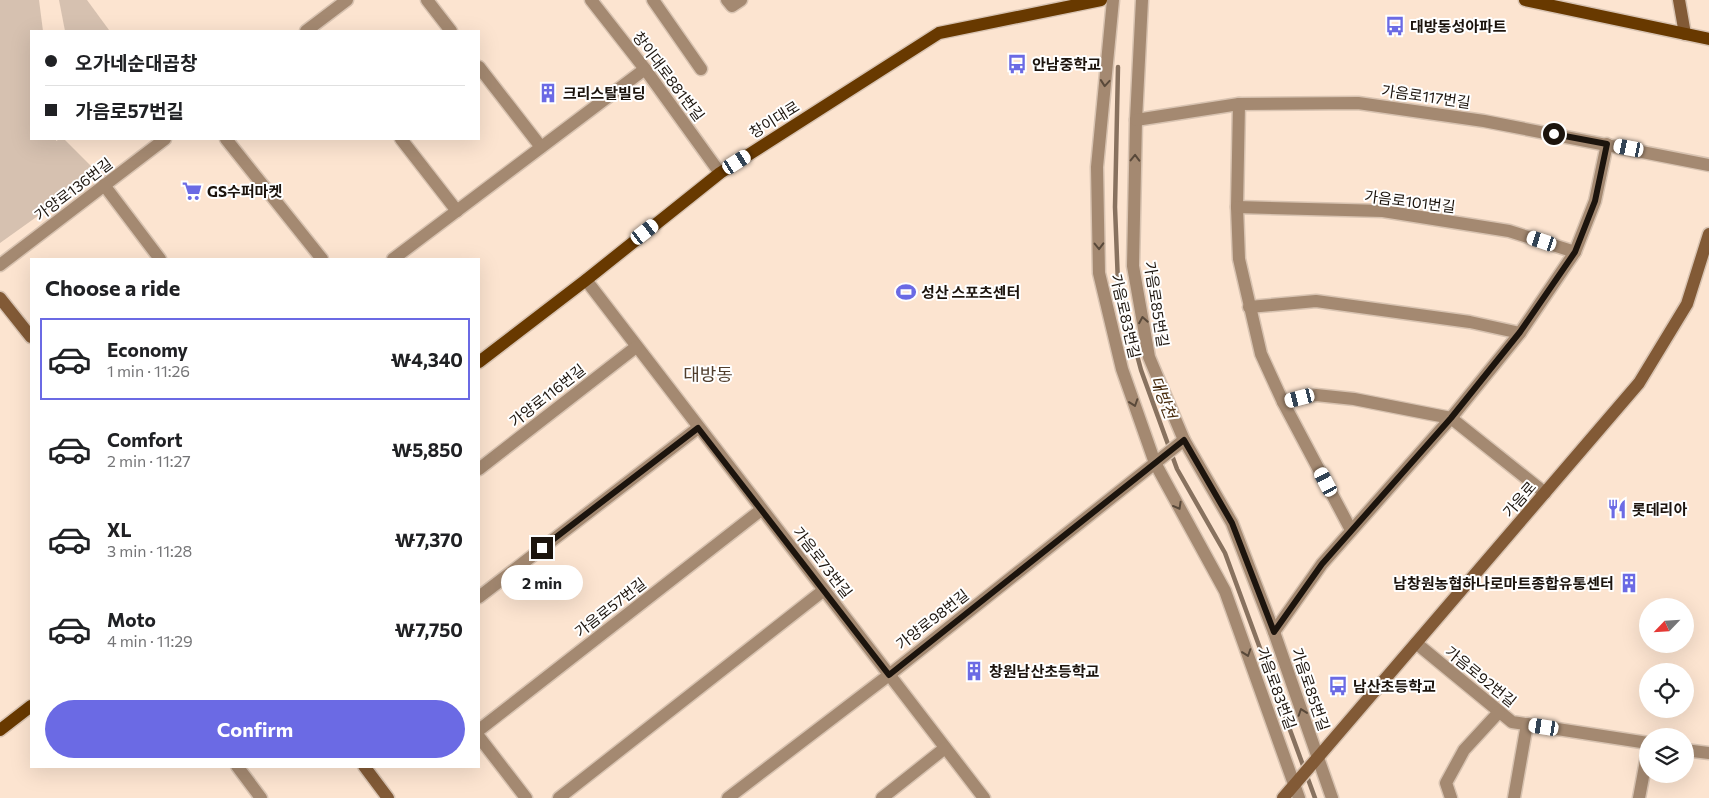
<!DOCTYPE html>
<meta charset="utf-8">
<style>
body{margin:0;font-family:Commissioner,"Noto Sans KR",sans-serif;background:#f6f6f6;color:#202124;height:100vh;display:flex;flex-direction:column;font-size:19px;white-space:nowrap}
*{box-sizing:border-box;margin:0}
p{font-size:16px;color:#757577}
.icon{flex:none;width:28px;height:28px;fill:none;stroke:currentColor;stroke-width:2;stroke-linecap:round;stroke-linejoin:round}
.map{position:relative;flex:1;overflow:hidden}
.sheet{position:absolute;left:30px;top:258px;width:450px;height:510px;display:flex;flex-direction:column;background:#fff;border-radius:0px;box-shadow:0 5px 20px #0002}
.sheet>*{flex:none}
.banner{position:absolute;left:30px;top:30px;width:450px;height:110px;border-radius:0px;box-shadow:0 5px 20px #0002;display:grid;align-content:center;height:110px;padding:0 15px;background:#fff}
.needle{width:32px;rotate:245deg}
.buttons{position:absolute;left:1639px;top:598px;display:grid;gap:10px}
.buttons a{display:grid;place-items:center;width:55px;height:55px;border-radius:50%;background:#fff;box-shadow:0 5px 20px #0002;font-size:25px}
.end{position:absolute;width:22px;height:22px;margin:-11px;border:6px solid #1c140d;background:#fff;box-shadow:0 0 0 2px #fff}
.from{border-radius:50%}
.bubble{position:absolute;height:35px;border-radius:18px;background:#fff;box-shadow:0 5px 20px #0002;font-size:16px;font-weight:700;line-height:35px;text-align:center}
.car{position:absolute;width:15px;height:30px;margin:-15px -8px;border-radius:6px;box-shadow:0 0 4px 1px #0007;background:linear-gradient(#fff 24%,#345 0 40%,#fff 0 76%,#345 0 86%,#fff 0)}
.banner b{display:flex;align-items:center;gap:18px;height:48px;font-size:19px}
.banner b+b{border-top:1px solid #e0e0e0}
.banner i{width:12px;height:12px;background:#202124}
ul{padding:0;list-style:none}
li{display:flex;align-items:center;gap:15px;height:82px;margin:0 10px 8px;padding:0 5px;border:2px solid transparent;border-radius:0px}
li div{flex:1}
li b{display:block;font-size:19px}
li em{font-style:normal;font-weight:700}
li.active{border-color:#6b6ae4}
li>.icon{width:45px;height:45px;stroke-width:1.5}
h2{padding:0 15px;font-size:22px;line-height:60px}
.primary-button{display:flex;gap:10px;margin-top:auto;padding:10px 15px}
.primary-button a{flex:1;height:58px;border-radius:30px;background:#6b6ae4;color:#fff;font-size:20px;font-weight:700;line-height:58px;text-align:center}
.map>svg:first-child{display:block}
.green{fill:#d6c1b0}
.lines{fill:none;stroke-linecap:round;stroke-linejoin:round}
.stream{stroke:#88725f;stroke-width:4.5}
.street-casing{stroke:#d8c3b1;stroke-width:15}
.secondary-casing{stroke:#d8c3b1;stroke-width:15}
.primary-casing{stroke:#d8c3b1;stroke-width:15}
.street{stroke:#a48971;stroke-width:12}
.secondary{stroke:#825a36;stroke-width:12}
.primary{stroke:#683900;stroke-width:12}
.oneway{stroke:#59493a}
.route{stroke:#1c140d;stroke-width:6}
.labels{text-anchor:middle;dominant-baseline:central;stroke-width:4;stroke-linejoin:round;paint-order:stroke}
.poi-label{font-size:15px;font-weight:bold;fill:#1c140d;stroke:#fff;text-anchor:start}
.street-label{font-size:15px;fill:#1c140d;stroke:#fff}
.water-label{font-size:16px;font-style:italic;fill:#472a0b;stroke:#fff}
.quarter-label{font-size:18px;fill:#503d2c;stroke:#fff}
</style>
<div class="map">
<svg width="1709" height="798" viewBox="0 0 1709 798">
<rect width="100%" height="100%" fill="#fce4d0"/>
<g class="green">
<polygon points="0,0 39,0 43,31 31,31 31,139 56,139 56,141 60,139 64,139 98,173 0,243"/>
<polygon points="59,0 87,0 109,30 65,31"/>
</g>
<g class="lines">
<polyline class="stream" points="1118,67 1115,207 1118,284 1141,370 1177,469 1225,553 1315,798"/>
<defs>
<g id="street">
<polyline points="427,0 451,31"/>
<polyline points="591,0 645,69 720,173"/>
<polyline points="653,0 701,69"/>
<polyline points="727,0 732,6 741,0"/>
<polyline points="1113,0 1097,167 1099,273 1122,369 1155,463 1225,591 1299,798"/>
<polyline points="1142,0 1136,120 1133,266 1149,357 1184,440 1232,523 1274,632 1332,798"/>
<polyline points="306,31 347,0"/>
<polyline points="479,67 541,147"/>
<polyline points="1239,104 1237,207 1239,259 1261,354 1283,402 1316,395 1354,399 1451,418 1545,493"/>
<polyline points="1136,120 1239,104 1358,103 1484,121 1709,165"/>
<polyline points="226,139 322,259"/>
<polyline points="401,139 457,211"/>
<polyline points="104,185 160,259"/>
<polyline points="1237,207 1383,211 1509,231 1575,252"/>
<polyline points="393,259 645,69"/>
<polyline points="0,265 165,139"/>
<polyline points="586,280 984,798"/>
<polyline points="1249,307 1316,301 1470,322 1520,333"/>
<polyline points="1283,402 1351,530"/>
<polyline points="479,469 636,347"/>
<polyline points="479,597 698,428"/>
<polyline points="1274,632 1322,564 1451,418 1520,333 1575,252 1595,201 1607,144"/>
<polyline points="1416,643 1512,722 1648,743"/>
<polyline points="479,730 761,510"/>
<polyline points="479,737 526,798"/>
<polyline points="1685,750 1709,753"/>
<polyline points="237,766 261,798"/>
<polyline points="559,798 824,590"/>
<polyline points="728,798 889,675 1184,440"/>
<polyline points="882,798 945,748"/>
<polyline points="1451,798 1446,783 1464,750 1499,712"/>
<polyline points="1514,798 1527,724"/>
<polyline points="1639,798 1648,750"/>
</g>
<g id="secondary">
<polyline points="1679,0 1685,34"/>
<polyline points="0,298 31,337"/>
<polyline points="364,766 388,798"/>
<polyline points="1283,798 1639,383 1687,304 1709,234"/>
</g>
<g id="primary">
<polyline points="1525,0 1709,39"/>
<polyline points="479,362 586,280 720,173 939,33 1101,0"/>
<polyline points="0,730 31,706"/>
</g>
</defs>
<use href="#street" class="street-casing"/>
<use href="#secondary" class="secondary-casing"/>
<use href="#primary" class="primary-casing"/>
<use href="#street" class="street"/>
<use href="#secondary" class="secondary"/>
<use href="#primary" class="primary"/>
</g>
<defs><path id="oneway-chevron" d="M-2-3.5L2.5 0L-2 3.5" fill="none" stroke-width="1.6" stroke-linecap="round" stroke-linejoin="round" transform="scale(1.25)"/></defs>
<g class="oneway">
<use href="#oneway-chevron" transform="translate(1105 83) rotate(95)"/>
<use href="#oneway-chevron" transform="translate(1135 158) rotate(-89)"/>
<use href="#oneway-chevron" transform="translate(1099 246) rotate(89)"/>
<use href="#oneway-chevron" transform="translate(1143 320) rotate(-100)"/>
<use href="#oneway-chevron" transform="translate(1134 403) rotate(71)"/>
<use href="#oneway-chevron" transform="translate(1178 506) rotate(61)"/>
<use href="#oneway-chevron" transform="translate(1247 653) rotate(71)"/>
<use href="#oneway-chevron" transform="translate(1302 712) rotate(-109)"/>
</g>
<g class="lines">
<polyline class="route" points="542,548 698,428 889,675 1184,440 1232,523 1274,632 1322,564 1451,418 1520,332 1575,252 1595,201 1607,144 1554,134"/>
</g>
<defs>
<symbol id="bus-bare" viewBox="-9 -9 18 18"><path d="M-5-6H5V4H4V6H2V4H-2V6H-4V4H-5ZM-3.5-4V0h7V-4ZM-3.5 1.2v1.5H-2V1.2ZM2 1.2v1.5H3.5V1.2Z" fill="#6b6ae4" stroke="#fff" stroke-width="2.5" paint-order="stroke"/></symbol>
<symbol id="building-bare" viewBox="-9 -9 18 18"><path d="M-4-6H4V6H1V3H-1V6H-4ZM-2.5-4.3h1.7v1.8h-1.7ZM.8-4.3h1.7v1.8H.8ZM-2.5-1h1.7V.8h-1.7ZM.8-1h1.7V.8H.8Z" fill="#6b6ae4" stroke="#fff" stroke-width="2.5" paint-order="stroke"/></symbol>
<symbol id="supermarket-bare" viewBox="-9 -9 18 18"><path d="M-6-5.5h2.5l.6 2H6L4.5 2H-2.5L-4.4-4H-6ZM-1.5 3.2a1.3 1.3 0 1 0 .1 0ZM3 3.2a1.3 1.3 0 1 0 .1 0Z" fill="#6b6ae4" stroke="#fff" stroke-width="2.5" paint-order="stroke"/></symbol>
<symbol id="stadium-bare" viewBox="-9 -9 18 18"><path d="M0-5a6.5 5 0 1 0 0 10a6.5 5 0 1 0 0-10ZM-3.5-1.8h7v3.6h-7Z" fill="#6b6ae4" stroke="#fff" stroke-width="2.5" paint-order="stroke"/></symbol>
<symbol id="restaurant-bare" viewBox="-9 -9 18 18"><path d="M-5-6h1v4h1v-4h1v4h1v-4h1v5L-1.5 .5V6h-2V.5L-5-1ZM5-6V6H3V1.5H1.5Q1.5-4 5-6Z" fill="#6b6ae4" stroke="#fff" stroke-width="2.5" paint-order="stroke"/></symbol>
</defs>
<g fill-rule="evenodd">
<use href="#bus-bare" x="1381" y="12" width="28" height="28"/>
<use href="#bus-bare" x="1003" y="50" width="28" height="28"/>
<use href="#building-bare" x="534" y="79" width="28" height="28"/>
<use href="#supermarket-bare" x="178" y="177" width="28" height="28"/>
<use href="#stadium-bare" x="892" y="278" width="28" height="28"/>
<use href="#restaurant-bare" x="1603" y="495" width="28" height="28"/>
<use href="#building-bare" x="1615" y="569" width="28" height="28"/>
<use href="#building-bare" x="960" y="657" width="28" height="28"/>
<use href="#bus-bare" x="1324" y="672" width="28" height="28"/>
</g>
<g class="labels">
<g class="poi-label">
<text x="1410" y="26">대방동성아파트</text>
<text x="1032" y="64">안남중학교</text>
<text x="563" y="93">크리스탈빌딩</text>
<text x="207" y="191">GS수퍼마켓</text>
<text x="921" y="292">성산 스포츠센터</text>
<text x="1632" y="509">롯데리아</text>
<text x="1614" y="583" text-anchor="end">남창원농협하나로마트종합유통센터</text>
<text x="989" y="671">창원남산초등학교</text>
<text x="1353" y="686">남산초등학교</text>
</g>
<g class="street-label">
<text transform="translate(669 76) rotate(53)">창이대로881번길</text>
<text transform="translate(1426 96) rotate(8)">가음로117번길</text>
<text transform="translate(774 119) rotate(-32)">창이대로</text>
<text transform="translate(73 189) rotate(-37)">가양로136번길</text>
<text transform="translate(1410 201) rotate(7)">가음로101번길</text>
<text transform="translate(1157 304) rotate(81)">가음로85번길</text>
<text transform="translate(1126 316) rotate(77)">가음로83번길</text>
<text transform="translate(547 395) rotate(-38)">가양로116번길</text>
<text transform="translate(1519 499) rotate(-49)">가음로</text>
<text transform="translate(823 562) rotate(52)">가음로73번길</text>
<text transform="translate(610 607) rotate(-38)">가음로57번길</text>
<text transform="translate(932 619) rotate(-38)">가양로98번길</text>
<text transform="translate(1481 676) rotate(39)">가음로92번길</text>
<text transform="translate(1277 688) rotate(70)">가음로83번길</text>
<text transform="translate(1311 689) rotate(71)">가음로85번길</text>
</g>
<g class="water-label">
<text transform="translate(1164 397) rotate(69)">대방천</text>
</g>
<g class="quarter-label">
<text x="708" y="374">대방동</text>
</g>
</g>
</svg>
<div class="buttons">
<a><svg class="needle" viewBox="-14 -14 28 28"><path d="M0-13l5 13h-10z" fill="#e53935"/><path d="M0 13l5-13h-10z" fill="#757577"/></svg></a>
<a><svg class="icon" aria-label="locate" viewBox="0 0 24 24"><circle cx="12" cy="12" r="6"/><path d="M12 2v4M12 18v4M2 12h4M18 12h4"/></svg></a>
<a><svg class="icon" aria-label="layers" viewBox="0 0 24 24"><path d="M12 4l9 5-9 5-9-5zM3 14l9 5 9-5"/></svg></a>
</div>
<i class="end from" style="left:1554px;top:134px"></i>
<i class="end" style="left:542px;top:548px"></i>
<div class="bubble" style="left:501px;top:565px;width:82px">2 min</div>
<i class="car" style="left:1629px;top:148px;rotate:281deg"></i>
<i class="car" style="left:737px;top:162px;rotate:58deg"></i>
<i class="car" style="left:645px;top:232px;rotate:52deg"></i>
<i class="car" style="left:1542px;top:241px;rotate:288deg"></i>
<i class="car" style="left:1300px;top:398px;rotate:256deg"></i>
<i class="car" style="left:1326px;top:482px;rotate:332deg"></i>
<i class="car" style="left:1544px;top:727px;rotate:279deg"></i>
<div class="banner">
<b><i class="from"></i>오가네순대곱창</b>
<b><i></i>가음로57번길</b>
</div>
<section class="sheet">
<h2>Choose a ride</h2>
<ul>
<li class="active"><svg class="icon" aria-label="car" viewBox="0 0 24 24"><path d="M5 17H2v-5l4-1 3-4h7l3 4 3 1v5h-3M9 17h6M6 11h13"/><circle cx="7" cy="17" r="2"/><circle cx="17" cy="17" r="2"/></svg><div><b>Economy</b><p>1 min · 11:26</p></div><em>₩4,340</em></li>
<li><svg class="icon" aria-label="car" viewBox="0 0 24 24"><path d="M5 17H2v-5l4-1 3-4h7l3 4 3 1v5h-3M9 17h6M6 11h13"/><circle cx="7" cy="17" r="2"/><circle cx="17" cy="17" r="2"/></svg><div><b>Comfort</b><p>2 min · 11:27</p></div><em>₩5,850</em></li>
<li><svg class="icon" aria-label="car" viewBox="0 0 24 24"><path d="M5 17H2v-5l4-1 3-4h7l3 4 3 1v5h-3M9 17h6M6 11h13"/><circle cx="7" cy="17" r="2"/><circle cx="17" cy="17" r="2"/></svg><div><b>XL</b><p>3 min · 11:28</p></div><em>₩7,370</em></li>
<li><svg class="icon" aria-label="car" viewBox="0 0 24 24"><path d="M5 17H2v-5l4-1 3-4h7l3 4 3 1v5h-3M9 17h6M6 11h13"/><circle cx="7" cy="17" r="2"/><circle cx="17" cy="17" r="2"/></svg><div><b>Moto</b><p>4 min · 11:29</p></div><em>₩7,750</em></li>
</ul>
<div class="primary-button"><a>Confirm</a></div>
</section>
</div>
